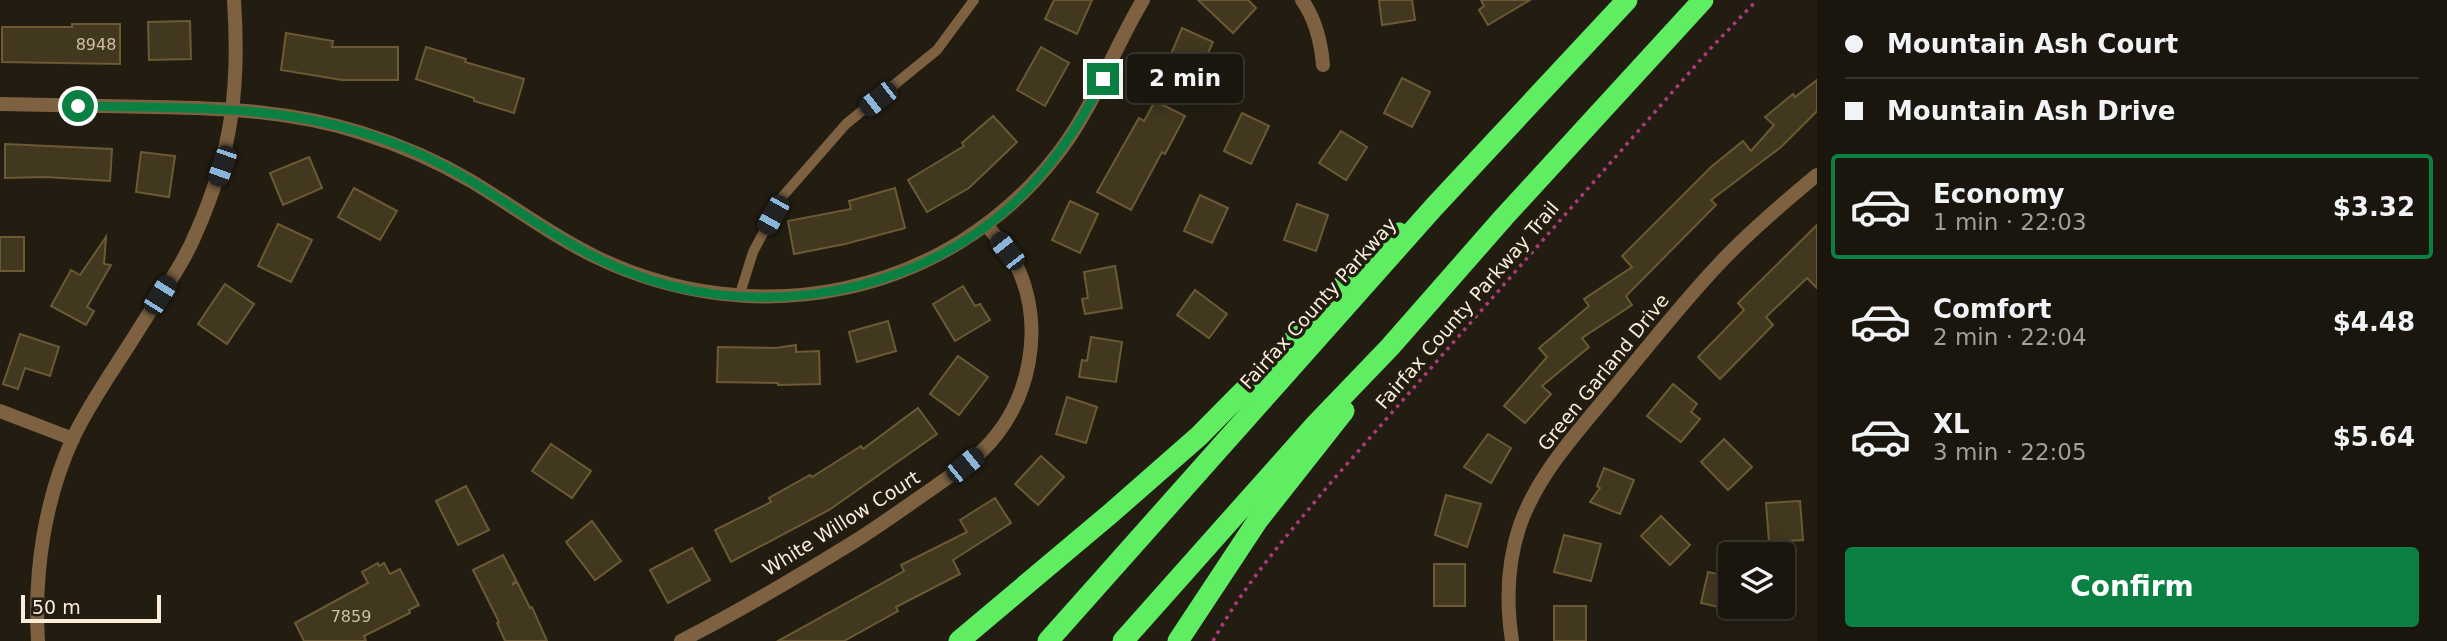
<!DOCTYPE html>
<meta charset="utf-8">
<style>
body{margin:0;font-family:"DejaVu Sans",sans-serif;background:#231f16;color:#f1f3f6;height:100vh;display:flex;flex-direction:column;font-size:26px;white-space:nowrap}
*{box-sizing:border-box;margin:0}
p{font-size:23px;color:#9f9f9d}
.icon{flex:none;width:38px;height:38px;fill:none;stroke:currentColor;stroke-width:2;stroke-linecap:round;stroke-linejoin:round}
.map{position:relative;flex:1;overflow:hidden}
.panel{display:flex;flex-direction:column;background:#1a160d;width:630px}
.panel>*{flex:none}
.banner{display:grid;align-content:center;height:154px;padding:0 28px;background:#1a160d}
.fabs{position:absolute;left:1718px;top:542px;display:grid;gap:14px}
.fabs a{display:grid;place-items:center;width:77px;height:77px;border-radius:7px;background:#1a160d;box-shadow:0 4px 18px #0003,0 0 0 2px #38352e;font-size:35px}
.scale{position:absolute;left:21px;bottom:18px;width:140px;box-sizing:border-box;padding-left:7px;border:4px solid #fbedd7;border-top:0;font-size:19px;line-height:24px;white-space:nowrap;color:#fbedd7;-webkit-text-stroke:5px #231d11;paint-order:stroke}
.end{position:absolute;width:32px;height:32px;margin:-16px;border:9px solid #0b8043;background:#fff;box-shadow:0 0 0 4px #fff}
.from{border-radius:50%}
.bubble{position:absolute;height:49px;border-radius:7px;background:#1a160d;box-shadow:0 4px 18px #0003,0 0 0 2px #38352e;font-size:23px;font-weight:600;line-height:49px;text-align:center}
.car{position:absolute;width:21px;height:42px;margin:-21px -10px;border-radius:9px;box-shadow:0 0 5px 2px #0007;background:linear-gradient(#222 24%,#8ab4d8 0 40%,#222 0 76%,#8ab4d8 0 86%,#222 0)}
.banner b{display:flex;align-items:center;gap:24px;height:66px;font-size:26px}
.banner b+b{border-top:2px solid #38352e}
.banner i{width:18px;height:18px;background:#f1f3f6}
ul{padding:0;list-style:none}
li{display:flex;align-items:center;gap:21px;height:105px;margin:0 14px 10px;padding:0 14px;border:4px solid transparent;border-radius:7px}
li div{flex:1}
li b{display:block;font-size:26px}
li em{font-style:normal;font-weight:600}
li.on{border-color:#0b8043}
li>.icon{width:63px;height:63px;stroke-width:1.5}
.primary-button{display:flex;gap:14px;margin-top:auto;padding:14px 28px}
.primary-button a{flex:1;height:80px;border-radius:7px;background:#0b8043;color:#fff;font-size:28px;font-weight:600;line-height:80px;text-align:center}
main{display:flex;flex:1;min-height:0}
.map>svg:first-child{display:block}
.building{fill:#42371f;stroke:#6b5a33;stroke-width:2}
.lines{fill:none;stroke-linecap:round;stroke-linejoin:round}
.path{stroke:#aa3c79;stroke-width:3.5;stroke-dasharray:3.5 5;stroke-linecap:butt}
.lane{stroke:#7d6141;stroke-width:10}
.street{stroke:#7d6141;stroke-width:14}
.highway{stroke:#5fee62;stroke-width:21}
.route{stroke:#0b8043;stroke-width:9}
.labels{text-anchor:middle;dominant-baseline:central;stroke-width:7;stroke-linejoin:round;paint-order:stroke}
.number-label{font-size:16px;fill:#cdc0a9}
.street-label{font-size:19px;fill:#fbedd7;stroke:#231d11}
</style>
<main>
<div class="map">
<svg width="1817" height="641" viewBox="0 0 1817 641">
<rect width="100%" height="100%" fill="#231d11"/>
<g class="building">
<polygon points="1054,0 1092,0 1077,34 1045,19"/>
<polygon points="1198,0 1248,0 1256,8 1233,33"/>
<polygon points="1379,0 1412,0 1415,20 1382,25"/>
<polygon points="1481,0 1530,0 1488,25 1479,10 1484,6"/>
<polygon points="190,21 191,59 149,60 148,22"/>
<polygon points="72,24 120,24 120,64 2,62 2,27 72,27"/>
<polygon points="1182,28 1213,42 1193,86 1163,73"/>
<polygon points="286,33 333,41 332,47 398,47 398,80 342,80 281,70"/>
<polygon points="426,47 466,59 465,62 524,79 514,113 474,101 474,98 416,79"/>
<polygon points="1041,47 1069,63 1045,106 1017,90"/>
<polygon points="1402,78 1430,92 1412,127 1384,113"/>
<polygon points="1817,80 1817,111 1781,147 1711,200 1716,205 1626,296 1632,305 1582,338 1589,347 1542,386 1551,394 1525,423 1504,406 1547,357 1539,348 1589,306 1584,299 1632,267 1622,256 1711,167 1743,141 1751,151 1774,125 1765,117 1793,94 1795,97"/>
<polygon points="1155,101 1185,116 1165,154 1162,152 1131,210 1097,192 1139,118 1144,121"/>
<polygon points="1242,113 1269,126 1251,164 1224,151"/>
<polygon points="993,116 1017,142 969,188 927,212 908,180 964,146 962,143"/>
<polygon points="1341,131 1367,147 1346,180 1319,163"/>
<polygon points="5,144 112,149 110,181 46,177 5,178"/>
<polygon points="141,152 175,156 169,197 136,192"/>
<polygon points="309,157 322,188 283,205 270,173"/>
<polygon points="354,188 397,211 380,240 338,217"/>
<polygon points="895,188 905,228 845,244 794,254 788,221 851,209 849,201"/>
<polygon points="1200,195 1228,208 1212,243 1184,231"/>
<polygon points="1070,201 1098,214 1080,253 1052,240"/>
<polygon points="1297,204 1328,215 1316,251 1284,240"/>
<polygon points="278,224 312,240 291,282 258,266"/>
<polygon points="1817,225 1817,288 1807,278 1766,317 1773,325 1720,379 1698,357 1744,310 1738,303"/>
<rect x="0" y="237" width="24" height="34"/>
<polygon points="106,237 104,264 111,265 87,307 94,311 86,325 51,306 71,270 80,275"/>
<polygon points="1115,266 1122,308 1085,314 1082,299 1088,298 1084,272"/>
<polygon points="225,284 254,304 227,344 198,324"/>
<polygon points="963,286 975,306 980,304 990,320 955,341 933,304"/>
<polygon points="1195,290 1227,314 1209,338 1177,315"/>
<polygon points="888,321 896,351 857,362 849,332"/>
<polygon points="20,334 59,347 50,376 25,368 18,389 3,384"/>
<polygon points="1091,337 1122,342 1116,382 1079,377 1082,360 1087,361"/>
<polygon points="796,345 796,352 819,351 820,384 778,385 778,383 717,382 718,347 776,348"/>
<polygon points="958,356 988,377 959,415 930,394"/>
<polygon points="1673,384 1697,404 1691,412 1700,419 1681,442 1647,416"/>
<polygon points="1067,397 1097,407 1086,443 1056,434"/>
<polygon points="918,408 937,434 829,510 731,562 715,530 771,502 769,498 810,475 812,477 861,446 863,449"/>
<polygon points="1488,434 1511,448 1491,483 1464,467"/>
<polygon points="1724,439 1752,467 1728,490 1701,462"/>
<polygon points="551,444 591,471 572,498 532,471"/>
<polygon points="1041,456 1064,477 1038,505 1015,484"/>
<polygon points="1604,468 1634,480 1620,514 1590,502 1600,488 1597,486"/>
<polygon points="466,486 489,530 458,545 436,501"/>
<polygon points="1446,495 1481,504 1467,547 1435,535"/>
<polygon points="995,498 1011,523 953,560 960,574 896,607 898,611 844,641 778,641 904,571 901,565 967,532 960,520"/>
<polygon points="1800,501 1803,540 1769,542 1766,503"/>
<polygon points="1661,516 1690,545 1670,565 1641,536"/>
<polygon points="592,521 621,561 595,580 566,542"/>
<polygon points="1564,535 1601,544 1591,581 1554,572"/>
<polygon points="692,548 710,580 668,603 650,570"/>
<polygon points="503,555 516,580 512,585 517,582 530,608 532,607 547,641 505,641 497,623 499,622 473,570"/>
<polygon points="378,563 379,566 384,563 390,574 400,569 419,605 409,610 410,613 364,636 366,641 304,641 295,623 368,583 362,572"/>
<rect x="1434" y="564" width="31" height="42"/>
<polygon points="1708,572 1731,577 1731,610 1701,603"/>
<rect x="1554" y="606" width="32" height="35"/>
</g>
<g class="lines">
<path class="path" d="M1213 641C1245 583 1290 532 1333 480L1710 49 1757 0"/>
<polyline class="lane" points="739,297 753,252 783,196 846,124 937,50 974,0"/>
<g class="street">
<path d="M1302 0C1316 20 1321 41 1323 65"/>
<path d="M0 104C51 105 102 106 153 107 224 108 294 111 362 133 400 145 437 161 471 181 513 206 552 236 596 257 755 334 946 297 1056 156 1094 108 1112 51 1143 0"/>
<polyline points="0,411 73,439"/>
<path d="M38 641C34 573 44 501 73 438 91 400 117 365 139 329 158 298 182 267 196 233 232 152 240 88 234 0"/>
<path d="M681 641C739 611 797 577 852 543 881 525 908 505 936 486 951 475 969 464 982 451 1031 404 1046 325 1016 264 1008 250 997 238 987 226"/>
<path d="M1512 641C1506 602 1507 563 1520 525 1538 474 1578 431 1612 390 1647 348 1681 304 1719 264 1749 232 1783 203 1817 175"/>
</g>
<g class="highway">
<polyline points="959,641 1110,514 1199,436 1286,348 1373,252 1399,233"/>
<polyline points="1048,641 1434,207 1627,0"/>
<polyline points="1123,641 1316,424 1390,347 1504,217 1703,0"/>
<polyline points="1178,641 1258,520 1344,411"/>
</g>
</g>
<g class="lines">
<path class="route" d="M78 106C173 108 268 104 360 132 398 143 436 160 471 181 522 212 570 249 626 271 741 318 884 301 985 227 1036 190 1075 135 1103 79"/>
</g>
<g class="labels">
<g class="number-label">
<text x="96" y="44">8948</text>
<text x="351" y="616">7859</text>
</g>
<g class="street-label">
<text transform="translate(1318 303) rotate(-48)">Fairfax County Parkway</text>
<text transform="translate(1467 305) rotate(-49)">Fairfax County Parkway Trail</text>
<text transform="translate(1603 372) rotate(-51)">Green Garland Drive</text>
<text transform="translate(841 523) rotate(-32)">White Willow Court</text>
</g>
</g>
</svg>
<div class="fabs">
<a><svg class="icon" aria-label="layers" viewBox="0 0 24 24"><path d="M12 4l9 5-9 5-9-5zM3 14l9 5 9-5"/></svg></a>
</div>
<div class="scale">50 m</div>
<i class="end from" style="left:78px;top:106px"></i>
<i class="end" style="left:1103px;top:79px"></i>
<div class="bubble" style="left:1127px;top:54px;width:116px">2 min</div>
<i class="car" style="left:878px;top:99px;rotate:232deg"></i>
<i class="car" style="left:222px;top:166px;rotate:199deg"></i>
<i class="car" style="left:773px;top:215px;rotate:209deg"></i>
<i class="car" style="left:1007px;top:251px;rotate:322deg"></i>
<i class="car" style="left:160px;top:295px;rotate:32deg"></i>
<i class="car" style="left:965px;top:465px;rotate:51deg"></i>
</div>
<section class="panel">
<div class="banner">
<b><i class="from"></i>Mountain Ash Court</b>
<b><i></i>Mountain Ash Drive</b>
</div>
<ul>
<li class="on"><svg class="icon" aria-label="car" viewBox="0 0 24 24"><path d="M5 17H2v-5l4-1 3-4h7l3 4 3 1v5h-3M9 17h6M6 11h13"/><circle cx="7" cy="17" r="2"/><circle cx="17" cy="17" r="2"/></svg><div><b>Economy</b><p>1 min · 22:03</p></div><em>$3.32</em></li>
<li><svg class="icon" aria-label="car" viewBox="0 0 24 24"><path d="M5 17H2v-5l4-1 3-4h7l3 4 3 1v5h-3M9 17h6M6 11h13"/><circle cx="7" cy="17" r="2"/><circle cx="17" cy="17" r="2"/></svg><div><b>Comfort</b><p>2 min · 22:04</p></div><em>$4.48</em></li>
<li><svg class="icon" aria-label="car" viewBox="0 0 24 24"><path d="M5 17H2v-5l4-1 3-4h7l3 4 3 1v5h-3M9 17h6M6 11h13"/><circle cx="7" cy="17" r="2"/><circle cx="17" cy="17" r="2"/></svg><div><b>XL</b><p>3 min · 22:05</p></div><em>$5.64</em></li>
</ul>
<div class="primary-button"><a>Confirm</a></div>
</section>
</main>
